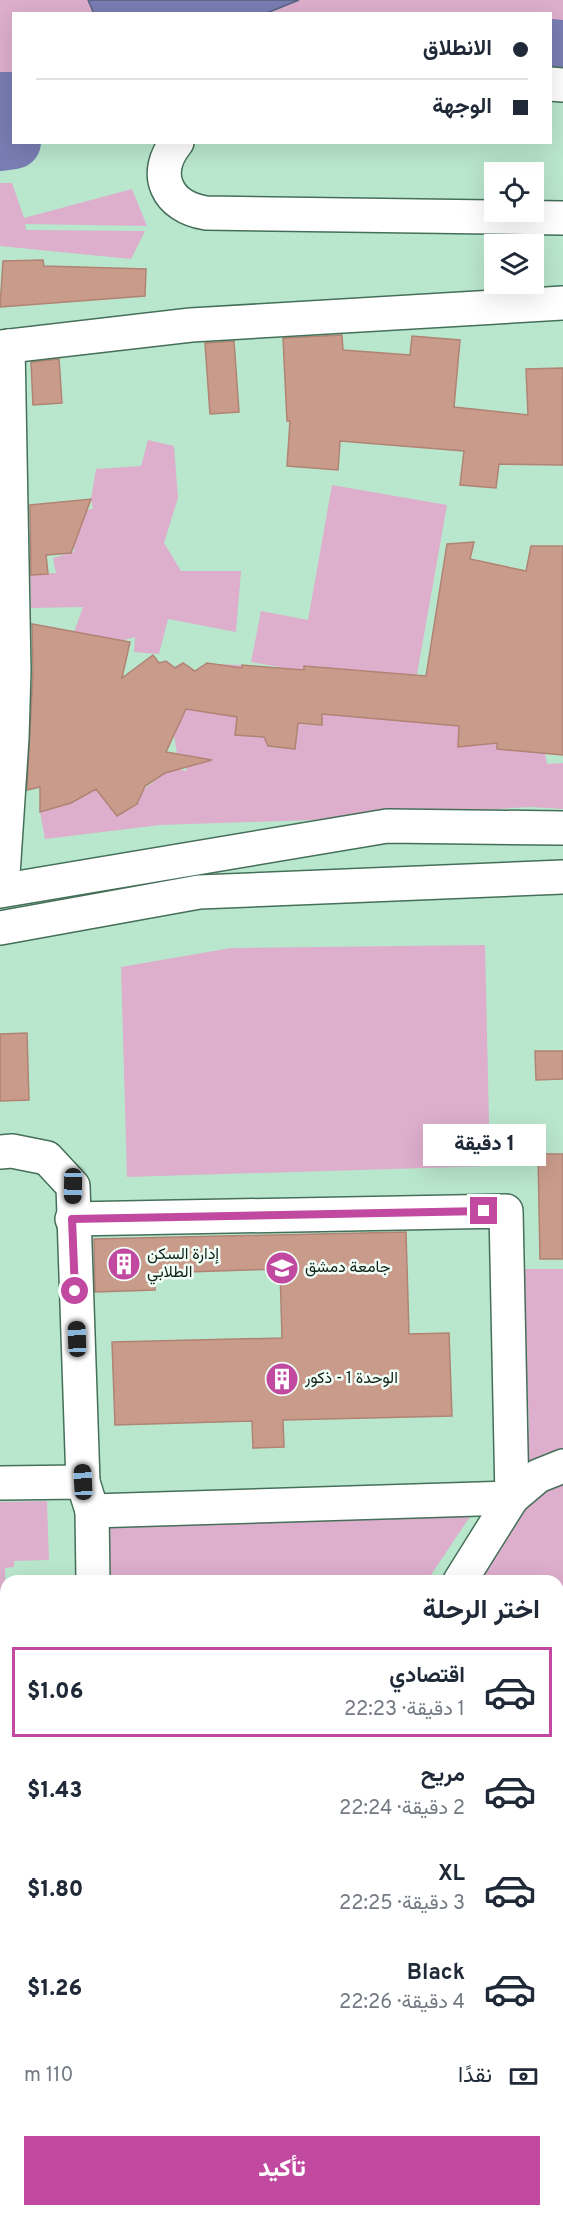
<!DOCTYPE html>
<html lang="ar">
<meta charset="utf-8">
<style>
body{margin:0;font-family:Overpass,Vazirmatn,sans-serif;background:#f2f2f3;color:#1f2937;direction:rtl;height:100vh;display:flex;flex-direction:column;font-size:22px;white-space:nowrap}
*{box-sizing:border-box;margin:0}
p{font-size:20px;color:#747a83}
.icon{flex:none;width:33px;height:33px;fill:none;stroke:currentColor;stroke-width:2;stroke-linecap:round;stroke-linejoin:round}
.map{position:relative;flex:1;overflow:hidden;direction:ltr}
.drawer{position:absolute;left:0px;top:1575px;width:564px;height:642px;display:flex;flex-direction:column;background:#fff;border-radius:18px 18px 0 0;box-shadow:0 6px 24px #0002;direction:rtl}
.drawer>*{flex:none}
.banner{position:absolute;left:12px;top:12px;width:540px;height:132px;border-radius:0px;box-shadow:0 6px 24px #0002;direction:rtl;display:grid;align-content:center;height:132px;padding:0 24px;background:#fff}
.buttons{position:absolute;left:484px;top:162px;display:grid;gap:12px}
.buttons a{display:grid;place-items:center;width:60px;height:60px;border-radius:0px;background:#fff;box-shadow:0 6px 24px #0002;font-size:30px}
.end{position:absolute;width:27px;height:27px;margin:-14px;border:8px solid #c14aa0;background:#fff;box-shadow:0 0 0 3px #fff}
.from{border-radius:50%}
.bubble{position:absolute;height:42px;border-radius:0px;background:#fff;box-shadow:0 6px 24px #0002;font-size:20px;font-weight:800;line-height:42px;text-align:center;direction:rtl}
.car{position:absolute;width:18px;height:36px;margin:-18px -9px;border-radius:8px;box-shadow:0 0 4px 2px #0007;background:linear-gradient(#222 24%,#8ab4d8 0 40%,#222 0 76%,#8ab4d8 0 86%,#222 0)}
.banner b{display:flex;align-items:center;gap:21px;height:57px;font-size:22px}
.banner b+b{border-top:2px solid #e0e1e3}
.banner i{width:15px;height:15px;background:#1f2937}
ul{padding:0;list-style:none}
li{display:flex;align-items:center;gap:18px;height:90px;margin:0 12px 9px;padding:0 12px;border:3px solid transparent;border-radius:0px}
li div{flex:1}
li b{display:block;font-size:22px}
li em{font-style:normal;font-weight:800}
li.current{border-color:#c14aa0}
li>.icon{width:54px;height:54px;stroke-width:1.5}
h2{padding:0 24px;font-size:27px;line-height:72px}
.pay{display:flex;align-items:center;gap:15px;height:66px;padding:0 24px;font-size:22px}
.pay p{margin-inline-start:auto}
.action{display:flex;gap:12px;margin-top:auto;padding:12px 24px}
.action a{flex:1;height:69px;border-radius:0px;background:#c14aa0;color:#fff;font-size:24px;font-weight:800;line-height:69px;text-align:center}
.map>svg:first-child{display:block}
.green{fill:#deaecd}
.water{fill:#797db2;stroke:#5a6284;stroke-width:1.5}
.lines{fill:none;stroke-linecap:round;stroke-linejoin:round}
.river{stroke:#797db2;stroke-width:54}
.building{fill:#c99b8b;stroke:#b08374;stroke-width:1.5}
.minor-tunnel{stroke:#97c0a9;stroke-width:33;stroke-dasharray:33 16;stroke-linecap:butt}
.minor-casing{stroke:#456f59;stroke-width:36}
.major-casing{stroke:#456f59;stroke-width:36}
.highway-casing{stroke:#456f59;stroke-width:36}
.minor{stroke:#fff;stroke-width:33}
.major{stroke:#fff;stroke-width:33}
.highway{stroke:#fff;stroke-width:33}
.route{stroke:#c14aa0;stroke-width:8}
.labels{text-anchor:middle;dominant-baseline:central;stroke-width:5;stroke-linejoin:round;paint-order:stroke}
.poi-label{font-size:16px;fill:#102219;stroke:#f1fff7;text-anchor:start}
</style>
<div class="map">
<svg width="563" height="2217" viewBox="0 0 563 2217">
<rect width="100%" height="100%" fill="#b9e7cd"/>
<g class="green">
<polygon points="0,0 88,0 94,13 14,14 13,81 0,82"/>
<polygon points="299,0 563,0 563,36 551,34 550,14 267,14"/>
<polygon points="0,183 12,183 24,218 132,189 147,226 25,224 26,230 145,231 131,259 0,246"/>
<path d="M148 440 174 446 178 498 164 543 181 571H241L236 632 168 619 159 654 134 652 135 637 120 641 74 632 83 607 31 608 30 574 56 573 53 558 74 552C74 537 83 525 82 510L93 509 91 499 96 469 141 466Z"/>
<polygon points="332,485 447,505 414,691 251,662 261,611 308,620"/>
<polygon points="214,664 242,665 235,735 264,737 268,747 295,749 298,724 321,725 322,714 460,711 458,747 481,707 545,753 547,764 563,763 563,809 531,807 313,820 160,825 45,839 40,812 96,789 117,815 137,805 144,789 165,773 177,769 186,771 189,756 177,754 174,735 186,709 207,712"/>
<polygon points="485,945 490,1166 127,1177 121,967 231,948"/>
<polygon points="523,1269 563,1269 563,1748 558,1835 558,1581 476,1581 520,1518 529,1427"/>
<polygon points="47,1501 49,1560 14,1561 14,1567 5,1568 6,1658 0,1659 0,1502"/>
<polygon points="471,1515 427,1581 107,1581 105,1528"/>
<polygon points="0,1990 6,1990 6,2211 149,2211 149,2217 0,2217"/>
</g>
<polygon class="water" points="88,0 299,0 267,13 94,14"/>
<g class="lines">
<g class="river">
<polyline points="550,46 563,47"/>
<polyline points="0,99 14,99"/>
<polyline points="0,144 14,142"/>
</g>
</g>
<g class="building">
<polygon points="43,260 44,266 146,269 145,296 0,307 3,261"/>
<polygon points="342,335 343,350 410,355 412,336 460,340 454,407 528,415 526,369 563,368 563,465 499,464 496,488 460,485 464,451 340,441 338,470 287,466 290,421 287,421 283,338"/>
<polygon points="234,341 239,412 210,414 205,343"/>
<polygon points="59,359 62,403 33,405 31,362"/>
<polygon points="91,499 71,553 46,555 48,574 31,575 30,505"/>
<polygon points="474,542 470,559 526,571 531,546 563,546 563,755 497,749 497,743 458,747 459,726 322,714 322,725 298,723 295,749 268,746 264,737 235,735 237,717 186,709 166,752 212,760 165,773 145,786 137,804 117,816 96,789 71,803 40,812 40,787 27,790 33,671 32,624 130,642 122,678 153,655 159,663 166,661 175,668 183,663 195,671 207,663 242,668 242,665 304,670 304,666 426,676 447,544"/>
<polygon points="27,1033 29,1100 0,1101 0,1034"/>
<polygon points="535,1051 563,1051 563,1079 536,1080"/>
<polygon points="538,1154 563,1154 563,1259 540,1259"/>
<polygon points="406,1232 409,1334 449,1333 452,1416 283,1420 284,1447 253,1448 252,1421 115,1425 112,1342 282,1338 280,1269 155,1273 155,1290 95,1292 94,1239"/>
</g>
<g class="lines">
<polyline class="minor-tunnel" points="552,2211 556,2217"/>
<defs>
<g id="minor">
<polyline points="550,84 563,85"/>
<path d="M177 142C151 174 167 207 206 213L563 218"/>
<polyline points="0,347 191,325 563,303"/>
<polyline points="2,890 12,738 14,670 8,346"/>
<polyline points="0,1152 12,1151 47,1158 73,1186 83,1482"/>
<polyline points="72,1219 506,1211 512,1498 460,1581"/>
<polyline points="0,1483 83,1482 92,1511 512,1498 538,1476 563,1466"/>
<polyline points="92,1511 93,1581"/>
<polyline points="0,1867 6,1867"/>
<polyline points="558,1895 563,1895"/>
</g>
<g id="major">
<polyline points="0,891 387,826 563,828"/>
<polyline points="0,928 199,892 563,877"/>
</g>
<g id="highway">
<polyline points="558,2177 563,2174"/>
<polyline points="500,2217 509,2211"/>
</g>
</defs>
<use href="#minor" class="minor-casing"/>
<use href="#major" class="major-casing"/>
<use href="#highway" class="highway-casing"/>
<use href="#minor" class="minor"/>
<use href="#major" class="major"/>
<use href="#highway" class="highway"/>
</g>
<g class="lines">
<polyline class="route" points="75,1291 72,1219 484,1211"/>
</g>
<defs>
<symbol id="building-disc" viewBox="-11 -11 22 22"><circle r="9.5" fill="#c14aa0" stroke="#f1fff7"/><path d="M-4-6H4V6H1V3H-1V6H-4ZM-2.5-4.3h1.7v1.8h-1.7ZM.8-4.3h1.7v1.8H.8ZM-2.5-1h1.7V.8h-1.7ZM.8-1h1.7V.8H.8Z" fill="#fff"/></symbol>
<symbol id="university-disc" viewBox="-11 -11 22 22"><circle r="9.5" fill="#c14aa0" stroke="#f1fff7"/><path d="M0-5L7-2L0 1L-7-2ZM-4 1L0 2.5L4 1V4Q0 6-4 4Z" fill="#fff"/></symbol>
</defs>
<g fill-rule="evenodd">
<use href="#building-disc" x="105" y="1245" width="38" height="38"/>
<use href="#university-disc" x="263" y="1249" width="38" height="38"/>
<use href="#building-disc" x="263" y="1360" width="38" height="38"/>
</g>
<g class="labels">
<g class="poi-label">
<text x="147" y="1255">إدارة السكن<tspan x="147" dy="18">الطلابي</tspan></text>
<text x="305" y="1268">جامعة دمشق</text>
<text x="305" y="1379">الوحدة 1 - ذكور</text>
</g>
</g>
</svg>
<div class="buttons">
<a><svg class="icon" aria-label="locate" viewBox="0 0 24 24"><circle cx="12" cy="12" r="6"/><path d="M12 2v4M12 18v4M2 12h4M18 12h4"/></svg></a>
<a><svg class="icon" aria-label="layers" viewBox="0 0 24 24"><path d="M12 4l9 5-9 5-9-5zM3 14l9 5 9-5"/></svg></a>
</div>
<i class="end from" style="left:75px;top:1291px"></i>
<i class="end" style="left:484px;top:1211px"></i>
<div class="bubble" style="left:423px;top:1124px;width:123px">1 دقيقة</div>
<i class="car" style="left:73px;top:1186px;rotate:181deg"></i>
<i class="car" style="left:77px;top:1339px;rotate:358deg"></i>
<i class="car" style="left:83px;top:1482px;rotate:357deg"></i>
<div class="banner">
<b><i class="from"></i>الانطلاق</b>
<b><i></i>الوجهة</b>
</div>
<section class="drawer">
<h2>اختر الرحلة</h2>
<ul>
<li class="current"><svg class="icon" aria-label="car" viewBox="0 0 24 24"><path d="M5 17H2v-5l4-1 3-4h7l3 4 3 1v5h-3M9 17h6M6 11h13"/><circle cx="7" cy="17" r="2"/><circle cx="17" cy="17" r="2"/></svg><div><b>اقتصادي</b><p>1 دقيقة · 22:23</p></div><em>$1.06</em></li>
<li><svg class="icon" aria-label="car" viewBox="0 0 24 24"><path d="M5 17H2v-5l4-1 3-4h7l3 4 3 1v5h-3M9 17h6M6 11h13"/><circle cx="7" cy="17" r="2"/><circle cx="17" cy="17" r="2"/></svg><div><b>مريح</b><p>2 دقيقة · 22:24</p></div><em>$1.43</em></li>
<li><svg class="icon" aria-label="car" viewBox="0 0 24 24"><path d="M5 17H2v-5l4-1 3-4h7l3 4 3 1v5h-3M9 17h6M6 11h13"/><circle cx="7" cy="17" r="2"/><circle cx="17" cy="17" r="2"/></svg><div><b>XL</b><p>3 دقيقة · 22:25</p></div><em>$1.80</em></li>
<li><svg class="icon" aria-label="car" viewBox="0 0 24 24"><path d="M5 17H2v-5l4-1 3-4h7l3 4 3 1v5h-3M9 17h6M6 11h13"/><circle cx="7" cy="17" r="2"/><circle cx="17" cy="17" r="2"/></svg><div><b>Black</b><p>4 دقيقة · 22:26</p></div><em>$1.26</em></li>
</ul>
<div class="pay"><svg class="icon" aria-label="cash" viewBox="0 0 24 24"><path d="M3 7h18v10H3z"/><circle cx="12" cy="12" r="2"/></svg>نقدًا<p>110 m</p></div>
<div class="action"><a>تأكيد</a></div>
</section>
</div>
